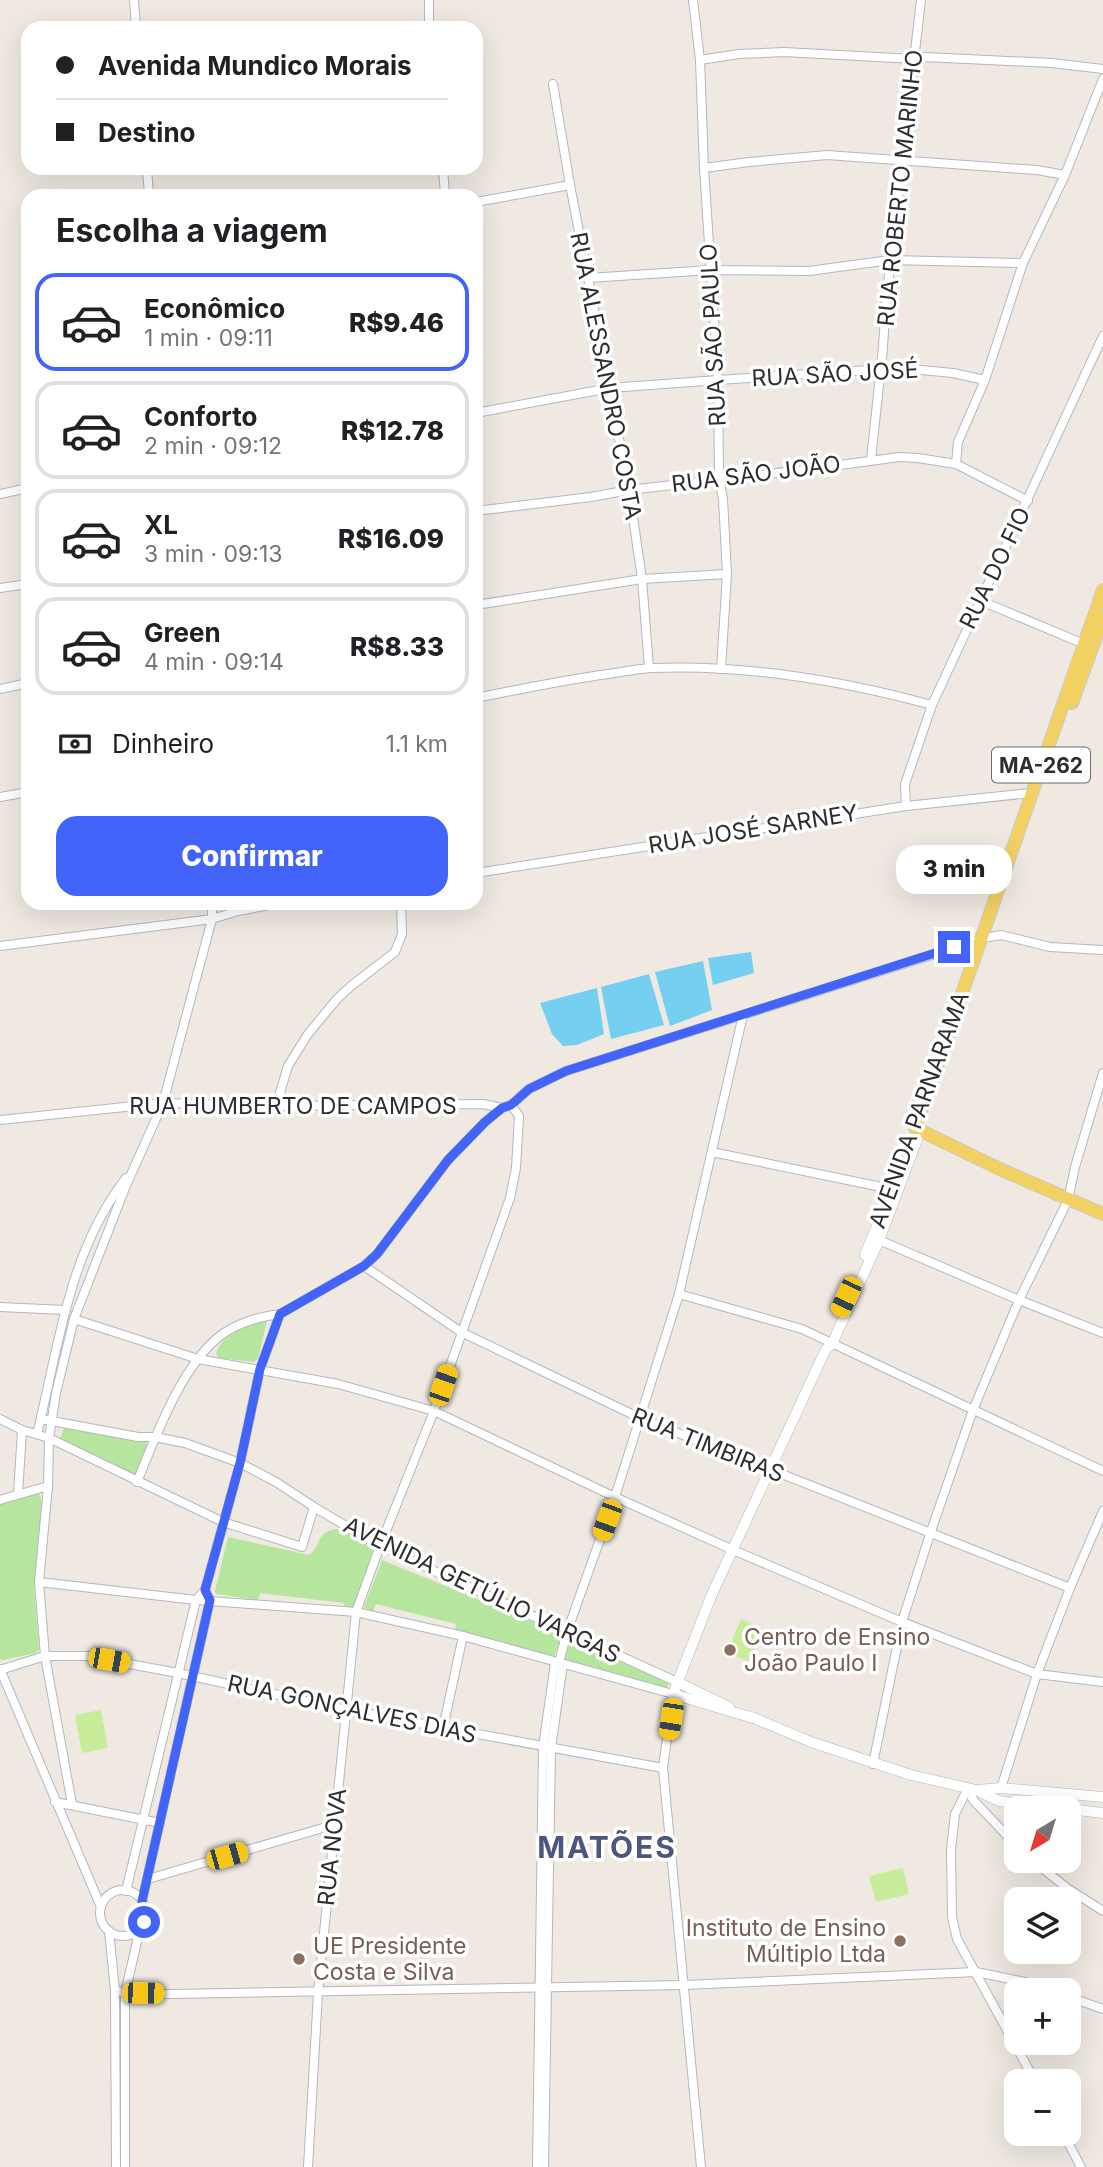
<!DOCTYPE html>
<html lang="pt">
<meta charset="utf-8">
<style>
body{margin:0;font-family:Inter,sans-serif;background:#f6f6f6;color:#202124;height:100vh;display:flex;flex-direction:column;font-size:26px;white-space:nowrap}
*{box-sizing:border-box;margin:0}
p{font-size:23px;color:#757577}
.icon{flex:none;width:38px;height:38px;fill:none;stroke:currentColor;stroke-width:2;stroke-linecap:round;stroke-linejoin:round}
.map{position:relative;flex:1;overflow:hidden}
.drawer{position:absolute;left:21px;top:189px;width:462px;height:721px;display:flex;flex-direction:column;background:#fff;border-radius:21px;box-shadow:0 7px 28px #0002}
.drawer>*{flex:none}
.guide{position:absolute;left:21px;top:21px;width:462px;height:154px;border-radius:21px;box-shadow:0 7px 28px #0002;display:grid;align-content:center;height:154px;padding:0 35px;background:#fff}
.needle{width:46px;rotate:218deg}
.controls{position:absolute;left:1004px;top:1796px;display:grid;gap:14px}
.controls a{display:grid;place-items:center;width:77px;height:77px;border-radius:14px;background:#fff;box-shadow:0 7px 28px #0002;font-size:35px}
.end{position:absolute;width:32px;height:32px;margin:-16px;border:9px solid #4264fb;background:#fff;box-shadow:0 0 0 4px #fff}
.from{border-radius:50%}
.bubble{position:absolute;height:49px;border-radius:21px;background:#fff;box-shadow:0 7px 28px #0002;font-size:23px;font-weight:800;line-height:49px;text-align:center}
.car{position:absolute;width:21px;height:42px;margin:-21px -10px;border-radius:9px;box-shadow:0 0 5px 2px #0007;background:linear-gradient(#f5c518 24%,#345 0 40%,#f5c518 0 76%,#345 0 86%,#f5c518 0)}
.guide b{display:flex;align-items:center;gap:24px;height:66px;font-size:26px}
.guide b+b{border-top:2px solid #e0e0e0}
.guide i{width:18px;height:18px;background:#202124}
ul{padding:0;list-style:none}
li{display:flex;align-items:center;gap:21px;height:98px;margin:0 14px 10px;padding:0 21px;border:4px solid #e0e0e0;border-radius:21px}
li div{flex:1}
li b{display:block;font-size:26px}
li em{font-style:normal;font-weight:800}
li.on{border-color:#4264fb}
li>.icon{width:63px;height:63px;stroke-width:1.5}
h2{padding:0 35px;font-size:32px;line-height:84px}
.pay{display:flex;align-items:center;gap:18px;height:77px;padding:0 35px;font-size:26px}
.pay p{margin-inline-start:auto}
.primary-button{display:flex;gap:14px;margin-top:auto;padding:14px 35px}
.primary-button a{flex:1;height:80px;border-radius:21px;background:#4264fb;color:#fff;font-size:28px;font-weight:800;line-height:80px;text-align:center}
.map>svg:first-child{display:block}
.green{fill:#b6e59e}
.pitch{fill:#c9ec9a}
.water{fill:#75cff0}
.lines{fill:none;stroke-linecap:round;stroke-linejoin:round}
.minor-casing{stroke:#b4b7c1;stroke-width:10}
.tertiary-casing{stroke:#b4b7c1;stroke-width:11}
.primary-casing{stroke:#c9c9c9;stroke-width:14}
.minor{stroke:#fff;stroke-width:8}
.tertiary{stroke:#fff;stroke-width:10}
.primary{stroke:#f2d163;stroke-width:12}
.route{stroke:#4264fb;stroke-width:9}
.education-dot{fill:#8d6e63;stroke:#fff;stroke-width:2.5}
.labels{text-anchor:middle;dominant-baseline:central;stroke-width:7;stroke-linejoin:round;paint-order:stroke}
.shield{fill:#fff;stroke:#6d6d6d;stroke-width:2}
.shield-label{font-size:21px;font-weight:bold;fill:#2e2e2e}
.street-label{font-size:23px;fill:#2e2e2e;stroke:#fff}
.education-label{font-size:23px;fill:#785e54;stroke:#fff;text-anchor:start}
.district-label{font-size:30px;font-weight:bold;letter-spacing:2px;fill:#4d5680;stroke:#fff}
</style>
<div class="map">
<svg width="1103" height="2167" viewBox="0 0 1103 2167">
<rect width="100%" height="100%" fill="#efe9e1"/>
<g class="green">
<path d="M263 1320 267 1321 258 1359 254 1362 219 1358 216 1354C223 1333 244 1328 263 1320Z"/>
<polygon points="64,1428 146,1441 147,1445 138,1476 131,1475 60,1439"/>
<polygon points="37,1493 40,1495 42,1502 34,1587 39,1649 36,1653 3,1660 0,1659 0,1505"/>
<path d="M337 1529 360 1538 373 1550 354 1609 343 1610 344 1603 260 1593 258 1600 216 1594 215 1591 228 1537 309 1555C323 1544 315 1532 337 1529Z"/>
<polygon points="382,1560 562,1634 554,1657 455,1632 456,1624 376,1604 373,1612 364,1607"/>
<polygon points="571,1639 669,1682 667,1688 563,1661"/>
</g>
<g class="pitch">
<polygon points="741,1619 763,1629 749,1662 727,1652"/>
<polygon points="101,1710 108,1748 82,1753 75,1715"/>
<polygon points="903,1868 909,1894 876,1902 869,1876"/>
</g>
<g class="water">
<polygon points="751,952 754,973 713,985 708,958"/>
<polygon points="703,961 712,1010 670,1026 655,972"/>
<polygon points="649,974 664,1025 611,1039 601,987"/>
<polygon points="597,988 604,1034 577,1045 563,1046 552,1034 540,1003"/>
</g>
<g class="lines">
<defs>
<g id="minor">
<polyline points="134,0 136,28"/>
<polyline points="429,0 429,28"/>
<polyline points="693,0 700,60 704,168 718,380 719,479 723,499 727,574 721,669"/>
<polyline points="700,60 739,54 784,52 914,59 925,57 1052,63 1103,69"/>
<polyline points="553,84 570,185 629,490 642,579 649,668"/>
<polyline points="147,168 149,196"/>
<polyline points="443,168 445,196"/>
<polyline points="704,168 749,162 827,155 1037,170 1065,175"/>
<polyline points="476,202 570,185"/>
<polyline points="588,278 711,270 809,271 890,260 1023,263"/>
<polyline points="476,413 610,388 718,380 900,368 953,373 985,380"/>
<polyline points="871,460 883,347 886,301 921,0"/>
<polyline points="956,464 958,442 985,380 1023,263 1065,175 1103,79"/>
<polyline points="0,494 28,488"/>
<polyline points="476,511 591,497 629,490 811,469 899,457 918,458 956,464 1028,501"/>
<polyline points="0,588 28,584"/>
<polyline points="979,600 1084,644"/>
<polyline points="476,605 642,579 727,574"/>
<polyline points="0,689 28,683"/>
<path d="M476 698C520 689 564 680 608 674 622 672 636 669 651 668 746 664 840 680 932 705"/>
<polyline points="0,797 28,792"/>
<polyline points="906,806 905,784 932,705 1103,336"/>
<polyline points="476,873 906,806 1031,793"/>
<polyline points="989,937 1001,935 1050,947 1103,950"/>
<polyline points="0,946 212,919 238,911 280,903"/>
<polyline points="276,1106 288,1066 308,1034 337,999 351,986 395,952 402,934 401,903"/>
<polyline points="0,1120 163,1103 276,1106 483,1104 502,1108"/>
<polyline points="712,1152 891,1189"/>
<polyline points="879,1240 1019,1300 1103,1333"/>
<polyline points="364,1266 461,1332 640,1418 1070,1588"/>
<polyline points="679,1294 802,1329 1103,1471"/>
<polyline points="0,1307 65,1310"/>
<polyline points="74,1319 198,1359 338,1384 434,1411 615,1497 733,1550 902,1622 1037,1674 1103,1682"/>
<polyline points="0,1419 22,1430 49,1438 223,1522 302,1547 314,1507"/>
<polyline points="41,1419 138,1437 155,1437 185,1443 240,1463 276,1482 314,1507 380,1546 677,1682"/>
<path d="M37 1434C59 1346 68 1253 126 1178"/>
<path d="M137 1482C155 1438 183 1361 224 1333 239 1323 261 1316 280 1314L364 1266 377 1254 448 1160 485 1122 502 1108 511 1105 529 1089 566 1071 979 940"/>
<polyline points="18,1494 22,1430"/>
<polyline points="0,1500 48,1486"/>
<polyline points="39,1582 196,1600 356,1612 463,1636 673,1694 663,1768 701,2167"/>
<polyline points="559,1663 567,1632 615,1497 679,1294 743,1015"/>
<polyline points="0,1669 101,1907"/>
<polyline points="0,1670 45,1656 86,1656 178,1673 347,1710 663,1768"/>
<polyline points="443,1728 463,1636"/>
<polyline points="873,1764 902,1622 930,1534 973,1410 1019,1300 1068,1200 1075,1167 1103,1073"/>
<polyline points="968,1788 955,1814 951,1850 952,1917 957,1939 1035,2081"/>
<polyline points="1001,1788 1037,1674 1070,1588 1103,1511"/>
<polyline points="973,1789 972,1798 974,1801 1017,1846"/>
<polyline points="55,1802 160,1823"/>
<polyline points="72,1804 45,1656 39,1582 48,1486 49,1438 56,1393 74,1319 125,1188 163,1103 212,919 212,903"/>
<polyline points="1032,1860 1067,1888 1103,1911"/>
<polyline points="148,1879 333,1825"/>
<circle cx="123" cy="1913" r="23"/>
<polyline points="126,1891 196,1600 205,1590 240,1463 260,1369 280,1314"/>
<polyline points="142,1901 210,1600"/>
<polyline points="109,1931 115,1990 116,2167"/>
<polyline points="115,1990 125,1993 172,1994 684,1985 976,1972 1025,1982 1049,1990"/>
<polyline points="1069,1997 1103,2009"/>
<polyline points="1063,2133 1081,2167"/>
<polyline points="125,2167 125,1993 140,1929"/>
<polyline points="308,2167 318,1993 356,1612 380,1546 434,1411 510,1198 516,1168 519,1116 511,1105"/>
<polyline points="537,2167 543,1747 555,1663"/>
<polyline points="544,2167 551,1748 563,1664"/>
</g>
<g id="tertiary">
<polyline points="865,1255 879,1221"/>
<polyline points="677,1682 729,1707"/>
<polyline points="749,1716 811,1742 911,1775 976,1790 999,1801 1058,1808"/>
<polyline points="753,1718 673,1694 712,1594 826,1349 832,1344 879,1240 920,1132"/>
<polyline points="977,1790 1001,1788 1103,1797"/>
<polyline points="1069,1809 1103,1813"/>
</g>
<g id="primary">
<polyline points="1103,590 915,1128 1002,1170 1103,1214"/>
<polyline points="1072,703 1103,618"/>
</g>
</defs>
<use href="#minor" class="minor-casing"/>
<use href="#tertiary" class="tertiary-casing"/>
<use href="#primary" class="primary-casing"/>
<use href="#minor" class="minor"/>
<use href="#tertiary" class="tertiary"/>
<use href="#primary" class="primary"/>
</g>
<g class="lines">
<polyline class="route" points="144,1922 146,1915 142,1901 210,1600 205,1590 240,1463 260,1369 280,1314 364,1266 377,1254 448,1160 485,1122 502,1108 511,1105 529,1089 566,1071 954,947"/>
</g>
<g class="education-dot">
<circle cx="730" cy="1650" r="7"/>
<circle cx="900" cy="1941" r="7"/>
<circle cx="299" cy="1959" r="7"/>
</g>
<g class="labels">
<rect class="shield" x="992" y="747.5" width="98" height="35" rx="5"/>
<g class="shield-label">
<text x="1041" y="765">MA-262</text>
</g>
<g class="street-label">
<text transform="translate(900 188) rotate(-84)">RUA ROBERTO MARINHO</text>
<text transform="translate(713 335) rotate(-93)">RUA SÃO PAULO</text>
<text transform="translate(835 374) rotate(-3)">RUA SÃO JOSÉ</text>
<text transform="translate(606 376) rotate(79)">RUA ALESSANDRO COSTA</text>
<text transform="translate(756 474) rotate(-7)">RUA SÃO JOÃO</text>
<text transform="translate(995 568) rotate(-64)">RUA DO FIO</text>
<text transform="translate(753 829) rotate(-9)">RUA JOSÉ SARNEY</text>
<text x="293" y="1106">RUA HUMBERTO DE CAMPOS</text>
<text transform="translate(919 1110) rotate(-70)">AVENIDA PARNARAMA</text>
<text transform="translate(708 1445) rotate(22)">RUA TIMBIRAS</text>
<text transform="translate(482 1590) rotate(26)">AVENIDA GETÚLIO VARGAS</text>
<text transform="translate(352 1709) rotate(12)">RUA GONÇALVES DIAS</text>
<text transform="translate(332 1847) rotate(-84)">RUA NOVA</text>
</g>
<g class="education-label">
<text x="744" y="1637">Centro de Ensino<tspan x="744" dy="26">João Paulo I</tspan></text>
<text x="886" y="1928" text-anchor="end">Instituto de Ensino<tspan x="886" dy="26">Múltiplo Ltda</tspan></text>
<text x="313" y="1946">UE Presidente<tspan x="313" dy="26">Costa e Silva</tspan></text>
</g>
<g class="district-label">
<text x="607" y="1847">MATÕES</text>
</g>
</g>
</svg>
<div class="controls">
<a><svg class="needle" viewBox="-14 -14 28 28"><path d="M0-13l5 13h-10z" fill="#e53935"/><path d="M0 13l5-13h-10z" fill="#757577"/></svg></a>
<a><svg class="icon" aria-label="layers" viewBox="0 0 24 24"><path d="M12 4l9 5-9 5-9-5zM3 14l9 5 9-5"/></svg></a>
<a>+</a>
<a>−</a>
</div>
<i class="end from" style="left:144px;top:1922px"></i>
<i class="end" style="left:954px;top:947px"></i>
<div class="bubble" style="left:896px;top:845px;width:116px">3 min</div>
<i class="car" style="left:846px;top:1297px;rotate:205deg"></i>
<i class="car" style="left:443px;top:1385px;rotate:19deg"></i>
<i class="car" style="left:607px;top:1520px;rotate:200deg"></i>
<i class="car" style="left:109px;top:1660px;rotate:100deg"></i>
<i class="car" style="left:671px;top:1719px;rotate:189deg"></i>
<i class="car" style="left:227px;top:1856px;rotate:74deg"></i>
<i class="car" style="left:143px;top:1993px;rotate:91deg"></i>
<div class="guide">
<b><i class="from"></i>Avenida Mundico Morais</b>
<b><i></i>Destino</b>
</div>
<section class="drawer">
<h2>Escolha a viagem</h2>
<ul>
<li class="on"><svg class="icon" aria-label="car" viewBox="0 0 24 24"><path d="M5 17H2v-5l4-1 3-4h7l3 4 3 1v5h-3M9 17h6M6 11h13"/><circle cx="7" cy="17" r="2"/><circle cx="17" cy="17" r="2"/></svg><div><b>Econômico</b><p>1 min · 09:11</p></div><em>R$9.46</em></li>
<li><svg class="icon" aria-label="car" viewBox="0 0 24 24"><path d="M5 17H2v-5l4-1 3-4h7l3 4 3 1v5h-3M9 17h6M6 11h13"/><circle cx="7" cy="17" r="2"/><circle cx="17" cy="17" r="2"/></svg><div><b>Conforto</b><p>2 min · 09:12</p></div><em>R$12.78</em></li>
<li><svg class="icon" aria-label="car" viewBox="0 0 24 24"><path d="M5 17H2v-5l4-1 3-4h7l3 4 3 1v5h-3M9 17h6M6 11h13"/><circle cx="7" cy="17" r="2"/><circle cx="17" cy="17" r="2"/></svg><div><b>XL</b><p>3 min · 09:13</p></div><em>R$16.09</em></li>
<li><svg class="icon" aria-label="car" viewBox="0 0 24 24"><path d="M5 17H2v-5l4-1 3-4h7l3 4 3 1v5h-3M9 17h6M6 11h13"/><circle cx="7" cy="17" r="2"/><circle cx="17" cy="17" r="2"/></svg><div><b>Green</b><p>4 min · 09:14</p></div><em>R$8.33</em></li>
</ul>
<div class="pay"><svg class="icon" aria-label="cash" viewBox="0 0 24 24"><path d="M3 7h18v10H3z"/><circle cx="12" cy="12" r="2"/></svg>Dinheiro<p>1.1 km</p></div>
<div class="primary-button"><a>Confirmar</a></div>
</section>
</div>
